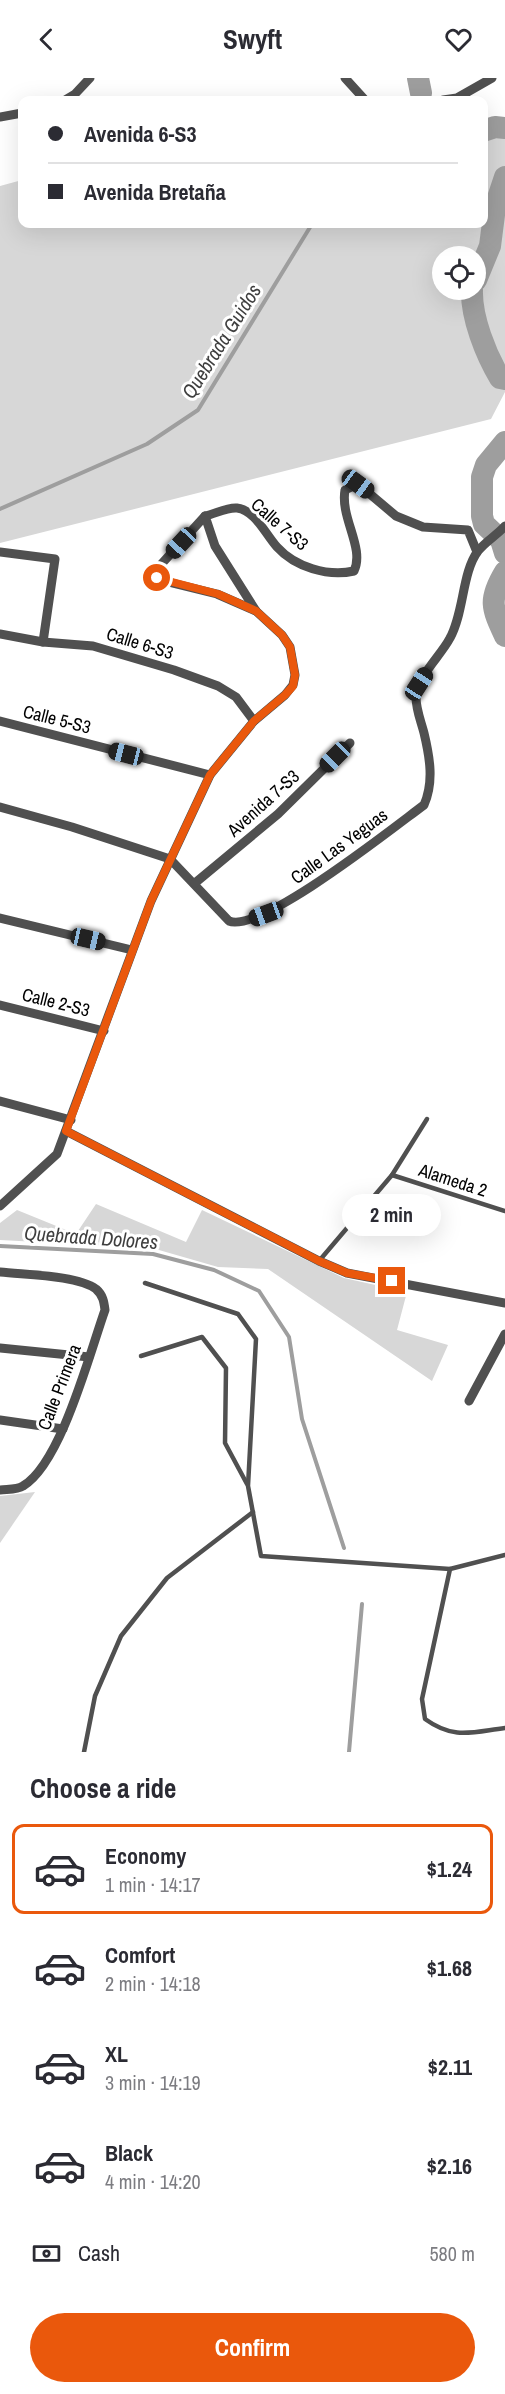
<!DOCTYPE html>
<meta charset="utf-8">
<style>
body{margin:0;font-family:"Archivo Narrow",sans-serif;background:#f7f7f7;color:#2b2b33;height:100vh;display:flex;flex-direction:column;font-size:22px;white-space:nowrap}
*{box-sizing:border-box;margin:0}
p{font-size:20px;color:#7c7c81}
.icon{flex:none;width:33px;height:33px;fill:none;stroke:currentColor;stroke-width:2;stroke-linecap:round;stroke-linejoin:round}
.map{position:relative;height:1674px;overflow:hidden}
.sheet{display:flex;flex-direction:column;background:#fff;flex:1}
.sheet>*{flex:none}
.hud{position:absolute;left:18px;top:18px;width:470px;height:132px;border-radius:12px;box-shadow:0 6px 24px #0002;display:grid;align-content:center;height:132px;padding:0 30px;background:#fff}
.fabs{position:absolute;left:432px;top:168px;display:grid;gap:12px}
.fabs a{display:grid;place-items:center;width:54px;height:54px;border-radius:50%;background:#fff;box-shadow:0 6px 24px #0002;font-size:30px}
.end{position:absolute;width:27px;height:27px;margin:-14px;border:8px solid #ea580c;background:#fff;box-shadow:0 0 0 3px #fff}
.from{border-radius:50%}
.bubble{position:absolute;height:42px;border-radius:21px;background:#fff;box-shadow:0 6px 24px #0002;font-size:20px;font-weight:800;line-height:42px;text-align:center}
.car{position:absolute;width:18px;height:36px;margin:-18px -9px;border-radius:8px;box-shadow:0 0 4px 2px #0007;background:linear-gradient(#222 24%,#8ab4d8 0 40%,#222 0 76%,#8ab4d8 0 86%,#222 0)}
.hud b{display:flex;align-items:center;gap:21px;height:57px;font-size:22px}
.hud b+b{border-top:2px solid #e1e1e2}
.hud i{width:15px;height:15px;background:#2b2b33}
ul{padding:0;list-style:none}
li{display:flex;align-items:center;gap:18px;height:90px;margin:0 12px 9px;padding:0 18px;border:3px solid transparent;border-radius:12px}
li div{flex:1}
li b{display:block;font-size:22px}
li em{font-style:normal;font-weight:800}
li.on{border-color:#ea580c}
li>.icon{width:54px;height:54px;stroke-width:1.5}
h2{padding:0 30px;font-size:27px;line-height:72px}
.pay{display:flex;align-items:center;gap:15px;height:66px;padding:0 30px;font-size:22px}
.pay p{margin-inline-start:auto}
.cta{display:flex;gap:12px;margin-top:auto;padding:12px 30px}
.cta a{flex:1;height:69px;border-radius:36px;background:#ea580c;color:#fff;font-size:24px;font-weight:800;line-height:69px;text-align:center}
header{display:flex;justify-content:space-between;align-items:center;height:78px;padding:0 30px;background:#fff;font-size:27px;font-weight:800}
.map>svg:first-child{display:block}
.green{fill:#d7d7d7;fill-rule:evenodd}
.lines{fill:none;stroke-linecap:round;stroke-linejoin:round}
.stream{stroke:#9e9e9e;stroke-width:4}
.river{stroke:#9e9e9e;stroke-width:22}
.service{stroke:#505050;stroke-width:4.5}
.minor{stroke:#505050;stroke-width:9}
.route{stroke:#ea580c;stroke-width:8}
.labels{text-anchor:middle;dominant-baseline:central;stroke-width:6;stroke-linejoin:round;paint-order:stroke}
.street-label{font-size:18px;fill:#000;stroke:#fff}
.water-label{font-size:20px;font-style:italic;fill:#3f3f3f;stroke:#fff}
</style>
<header><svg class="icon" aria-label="back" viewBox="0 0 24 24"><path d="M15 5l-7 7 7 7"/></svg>Swyft<svg class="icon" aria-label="heart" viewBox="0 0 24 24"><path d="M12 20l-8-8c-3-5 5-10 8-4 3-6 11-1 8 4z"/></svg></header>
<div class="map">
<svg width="505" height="1674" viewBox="0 0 505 1674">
<rect width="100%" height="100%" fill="#fff"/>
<g class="green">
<path d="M505 39V314L491 341 0 465V108L22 102V146H483V42ZM442 178H476V212H442Z"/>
<polygon points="96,1126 186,1164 202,1132 344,1200 407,1214 397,1252 448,1267 432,1303 268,1191 218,1189 152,1170 0,1162 0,1145 17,1132 76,1156"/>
<polygon points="35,1414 0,1465 0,1418"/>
</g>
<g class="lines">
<g class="stream">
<polyline points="0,431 147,366 198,332 312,146"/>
<polyline points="0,1168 153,1176 214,1192 259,1213 289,1259 302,1341 344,1470"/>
<polyline points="349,1674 362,1526"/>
</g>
<g class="river">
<polyline points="418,0 421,15"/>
<polyline points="483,53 495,49 505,50"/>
<polyline points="476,202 490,168 495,129 505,99"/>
<path d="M472 212C471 239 486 277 500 300L505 301"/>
<polyline points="505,364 486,387 482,399 482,438 484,446 501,462 505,475"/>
<path d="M505 494C488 522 492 530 505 558"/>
</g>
<g class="service">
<polyline points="392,1097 505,1133"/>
<polyline points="319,1183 392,1097 427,1041"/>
<polyline points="145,1205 238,1236 256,1261 248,1408 261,1478 450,1491 505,1477"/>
<polyline points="141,1278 202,1259 226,1290 225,1365 247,1406"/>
<path d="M450 1491 422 1621 425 1641C454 1662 472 1654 505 1650"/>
<polyline points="84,1674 95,1618 121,1558 167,1500 253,1434"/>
</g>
<g class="minor">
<polyline points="345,0 365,22"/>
<polyline points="65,22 75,16 90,0"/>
<polyline points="443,22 457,20 492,0"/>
<polyline points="0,39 22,35"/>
<polyline points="205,438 156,492 155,497 164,503 217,516 256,533"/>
<polyline points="0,474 55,481 43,564"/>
<polyline points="0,556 43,564 93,568 174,592 218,608 236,619 254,643"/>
<polyline points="0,643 210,697"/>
<path d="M0 729 72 749 170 781 229 843C260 856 394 749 424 727 434 704 430 680 424 655 421 643 416 632 416 619 418 597 440 579 450 560 464 535 462 494 478 473 486 463 497 457 505 448"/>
<polyline points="195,805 278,736 350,665"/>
<polyline points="0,840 132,872"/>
<polyline points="0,927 104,953"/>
<polyline points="0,1023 71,1042"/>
<polyline points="66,1053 319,1183 347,1195 505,1225"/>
<path d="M0 1128 57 1076 151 823 210 697 254 643 285 617 293 607 295 597 290 569 282 557 256 533 215 468 205 438C215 436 227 429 237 430 255 432 266 457 277 469 295 489 328 499 354 493 365 470 340 440 345 412L358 406 396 438 423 449 468 452 477 474"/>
<path d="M0 1194C25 1197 77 1197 96 1211 103 1217 104 1224 105 1232 90 1274 61 1386 23 1408 17 1412 7 1411 0 1412"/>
<polyline points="0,1270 89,1279"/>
<polyline points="469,1323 505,1256"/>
<polyline points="0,1342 63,1351"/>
</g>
</g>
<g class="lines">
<polyline class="route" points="157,500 218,516 256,533 282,557 290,569 295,597 293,608 285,617 254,643 210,697 151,823 66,1053 319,1183 347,1195 392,1203"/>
</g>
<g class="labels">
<g class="street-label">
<text transform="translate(280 446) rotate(41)">Calle 7-S3</text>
<text transform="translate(140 565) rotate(17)">Calle 6-S3</text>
<text transform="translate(57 641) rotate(14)">Calle 5-S3</text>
<text transform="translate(263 725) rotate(-42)">Avenida 7-S3</text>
<text transform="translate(339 768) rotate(-36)">Calle Las Yeguas</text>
<text transform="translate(56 924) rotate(14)">Calle 2-S3</text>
<text transform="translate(453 1102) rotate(18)">Alameda 2</text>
<text transform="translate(59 1309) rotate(-69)">Calle Primera</text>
</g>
<g class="water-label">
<text transform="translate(221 263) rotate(-58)">Quebrada Guidos</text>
<text transform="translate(91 1159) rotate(4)">Quebrada Dolores</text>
</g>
</g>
</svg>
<div class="fabs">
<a><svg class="icon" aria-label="locate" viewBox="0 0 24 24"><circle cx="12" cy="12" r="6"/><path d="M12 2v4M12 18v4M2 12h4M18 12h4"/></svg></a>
</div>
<i class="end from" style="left:157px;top:500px"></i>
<i class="end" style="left:392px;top:1203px"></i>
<div class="bubble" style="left:342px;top:1116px;width:99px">2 min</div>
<i class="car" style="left:358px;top:406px;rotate:126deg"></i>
<i class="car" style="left:181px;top:465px;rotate:223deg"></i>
<i class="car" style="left:419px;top:606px;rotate:33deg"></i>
<i class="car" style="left:126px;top:676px;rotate:284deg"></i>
<i class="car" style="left:335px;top:679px;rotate:225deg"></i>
<i class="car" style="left:266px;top:836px;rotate:250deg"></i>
<i class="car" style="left:88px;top:861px;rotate:103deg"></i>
<div class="hud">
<b><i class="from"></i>Avenida 6-S3</b>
<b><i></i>Avenida Bretaña</b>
</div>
</div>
<section class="sheet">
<h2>Choose a ride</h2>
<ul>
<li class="on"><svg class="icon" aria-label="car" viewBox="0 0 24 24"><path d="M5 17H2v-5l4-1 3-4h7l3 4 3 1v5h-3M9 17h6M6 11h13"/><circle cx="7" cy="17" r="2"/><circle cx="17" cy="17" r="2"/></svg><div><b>Economy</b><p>1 min · 14:17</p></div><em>$1.24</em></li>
<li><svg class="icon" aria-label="car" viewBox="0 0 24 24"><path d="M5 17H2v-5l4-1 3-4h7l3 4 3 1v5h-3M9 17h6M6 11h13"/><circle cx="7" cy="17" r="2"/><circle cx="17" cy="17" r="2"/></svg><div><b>Comfort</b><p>2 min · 14:18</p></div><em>$1.68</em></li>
<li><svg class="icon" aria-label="car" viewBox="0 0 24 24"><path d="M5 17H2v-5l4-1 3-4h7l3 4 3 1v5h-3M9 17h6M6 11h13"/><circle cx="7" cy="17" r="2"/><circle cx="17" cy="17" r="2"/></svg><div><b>XL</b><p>3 min · 14:19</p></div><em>$2.11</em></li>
<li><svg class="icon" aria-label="car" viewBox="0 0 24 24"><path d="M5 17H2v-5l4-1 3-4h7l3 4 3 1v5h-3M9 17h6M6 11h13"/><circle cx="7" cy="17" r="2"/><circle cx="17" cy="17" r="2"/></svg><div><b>Black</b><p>4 min · 14:20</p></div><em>$2.16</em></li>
</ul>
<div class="pay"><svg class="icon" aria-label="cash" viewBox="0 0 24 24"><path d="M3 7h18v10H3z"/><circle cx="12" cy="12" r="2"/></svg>Cash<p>580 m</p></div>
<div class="cta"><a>Confirm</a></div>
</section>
